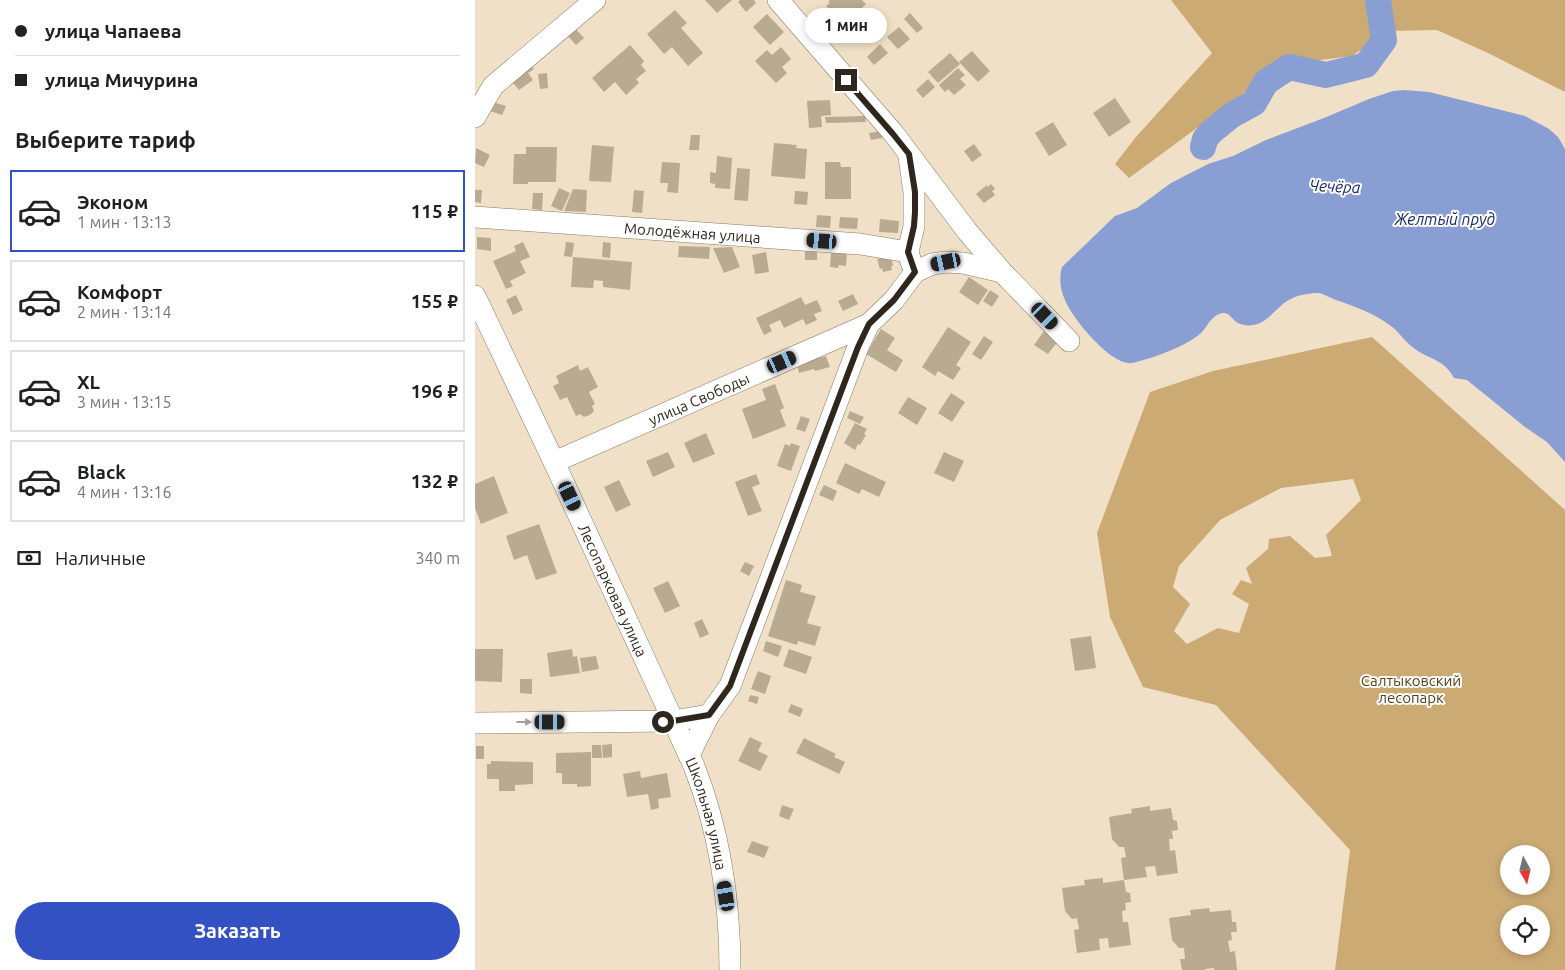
<!DOCTYPE html>
<html lang="ru">
<meta charset="utf-8">
<style>
body{margin:0;font-family:Ubuntu,sans-serif;background:#f2f2f2;color:#202124;height:100vh;display:flex;flex-direction:column;font-size:19px;white-space:nowrap}
*{box-sizing:border-box;margin:0}
p{font-size:16px;color:#757577}
.icon{flex:none;width:28px;height:28px;fill:none;stroke:currentColor;stroke-width:2;stroke-linecap:round;stroke-linejoin:round}
.map{position:relative;flex:1;overflow:hidden}
.side{display:flex;flex-direction:column;background:#fff;width:475px}
.side>*{flex:none}
.top-card{display:grid;align-content:center;height:110px;padding:0 15px;background:#fff}
.needle{width:32px;rotate:172deg}
.fabs{position:absolute;left:1025px;top:845px;display:grid;gap:10px}
.fabs a{display:grid;place-items:center;width:50px;height:50px;border-radius:50%;background:#fff;box-shadow:0 2px 8px #0003;font-size:25px}
.end{position:absolute;width:22px;height:22px;margin:-11px;border:6px solid #2d271e;background:#fff;box-shadow:0 0 0 2px #fff}
.from{border-radius:50%}
.bubble{position:absolute;height:35px;border-radius:18px;background:#fff;box-shadow:0 2px 8px #0003;font-size:16px;font-weight:600;line-height:35px;text-align:center}
.car{position:absolute;width:15px;height:30px;margin:-15px -8px;border-radius:6px;box-shadow:0 0 4px 1px #0007;background:linear-gradient(#222 24%,#8ab4d8 0 40%,#222 0 76%,#8ab4d8 0 86%,#222 0)}
.top-card b{display:flex;align-items:center;gap:18px;height:48px;font-size:19px}
.top-card b+b{border-top:1px solid #e0e0e0}
.top-card i{width:12px;height:12px;background:#202124}
ul{padding:0;list-style:none}
li{display:flex;align-items:center;gap:15px;height:82px;margin:0 10px 8px;padding:0 5px;border:2px solid #e0e0e0;border-radius:0px}
li div{flex:1}
li b{display:block;font-size:19px}
li em{font-style:normal;font-weight:600}
li.active{border-color:#3351c2}
li>.icon{width:45px;height:45px;stroke-width:1.5}
h2{padding:0 15px;font-size:22px;line-height:60px}
.pay{display:flex;align-items:center;gap:12px;height:55px;padding:0 15px;font-size:19px}
.pay p{margin-inline-start:auto}
.action{display:flex;gap:10px;margin-top:auto;padding:10px 15px}
.action a{flex:1;height:58px;border-radius:30px;background:#3351c2;color:#fff;font-size:20px;font-weight:600;line-height:58px;text-align:center}
main{display:flex;flex:1;min-height:0}
.map>svg:first-child{display:block}
.forest{fill:#ccaa74;fill-rule:evenodd}
.water{fill:#899ed3}
.lines{fill:none;stroke-linecap:round;stroke-linejoin:round}
.river{stroke:#899ed3;stroke-width:26}
.building{fill:#b9aa92}
.minor-casing{stroke:#897b64;stroke-width:22}
.minor{stroke:#fff;stroke-width:21}
.oneway{fill:#a09e9a}
.route{stroke:#2d271e;stroke-width:6}
.labels{text-anchor:middle;dominant-baseline:central;stroke-width:4;stroke-linejoin:round;paint-order:stroke}
.street-label{font-size:15px;fill:#2d271e;stroke:#fff}
.park-label{font-size:15px;fill:#584015;stroke:#fff}
.water-label{font-size:16px;font-style:italic;fill:#182967;stroke:#fff}
</style>
<main>
<section class="side">
<div class="top-card">
<b><i class="from"></i>улица Чапаева</b>
<b><i></i>улица Мичурина</b>
</div>
<h2>Выберите тариф</h2>
<ul>
<li class="active"><svg class="icon" aria-label="car" viewBox="0 0 24 24"><path d="M5 17H2v-5l4-1 3-4h7l3 4 3 1v5h-3M9 17h6M6 11h13"/><circle cx="7" cy="17" r="2"/><circle cx="17" cy="17" r="2"/></svg><div><b>Эконом</b><p>1 мин · 13:13</p></div><em>115 ₽</em></li>
<li><svg class="icon" aria-label="car" viewBox="0 0 24 24"><path d="M5 17H2v-5l4-1 3-4h7l3 4 3 1v5h-3M9 17h6M6 11h13"/><circle cx="7" cy="17" r="2"/><circle cx="17" cy="17" r="2"/></svg><div><b>Комфорт</b><p>2 мин · 13:14</p></div><em>155 ₽</em></li>
<li><svg class="icon" aria-label="car" viewBox="0 0 24 24"><path d="M5 17H2v-5l4-1 3-4h7l3 4 3 1v5h-3M9 17h6M6 11h13"/><circle cx="7" cy="17" r="2"/><circle cx="17" cy="17" r="2"/></svg><div><b>XL</b><p>3 мин · 13:15</p></div><em>196 ₽</em></li>
<li><svg class="icon" aria-label="car" viewBox="0 0 24 24"><path d="M5 17H2v-5l4-1 3-4h7l3 4 3 1v5h-3M9 17h6M6 11h13"/><circle cx="7" cy="17" r="2"/><circle cx="17" cy="17" r="2"/></svg><div><b>Black</b><p>4 мин · 13:16</p></div><em>132 ₽</em></li>
</ul>
<div class="pay"><svg class="icon" aria-label="cash" viewBox="0 0 24 24"><path d="M3 7h18v10H3z"/><circle cx="12" cy="12" r="2"/></svg>Наличные<p>340 m</p></div>
<div class="action"><a>Заказать</a></div>
</section>
<div class="map">
<svg width="1090" height="970" viewBox="0 0 1090 970">
<rect width="100%" height="100%" fill="#f0e0c7"/>
<g class="forest">
<polygon points="696,0 1090,0 1090,92 1013,53 962,30 913,31 877,56 807,65 654,178 640,164 660,138 737,53"/>
<path d="M897 337 1090 510V970H860L875 850 741 705 668 687 635 617 622 533 675 392 738 371ZM878 479 886 500 851 535 857 556 840 558 815 536 794 539 793 549 771 568 777 584 766 580 757 594 774 604 764 633 743 628 712 644 699 631 715 604 698 587 704 566 745 520 806 488ZM1034 854H1066V886H1034ZM1034 914H1066V946H1034Z"/>
</g>
<path class="water" d="M929 90 954 92 1050 116 1074 129 1083 137 1090 149V462L1072 442 1050 427 992 380 979 378C968 357 951 360 935 345 928 339 923 331 916 326 899 313 881 307 861 300 856 298 849 294 844 293 834 293 822 295 814 300 801 307 793 323 778 325 774 326 766 325 763 323 756 319 754 310 744 314 735 318 732 327 726 333 712 346 676 359 657 363 636 366 597 318 590 300 585 289 584 278 587 267L640 216 662 208 696 183 733 164 758 156 791 140 849 118 894 99 918 91Z"/>
<g class="lines">
<polyline class="river" points="728,147 730,139 736,132 757,115 779,103 791,82 814,67 851,75 891,65 909,40 903,0"/>
</g>
<g class="building">
<polygon points="230,0 257,0 242,13"/>
<polygon points="265,0 279,0 281,3 271,12 263,2"/>
<polygon points="355,0 387,0 391,4 369,25 351,6 355,3 353,2"/>
<polygon points="200,10 212,23 206,28 228,53 213,66 197,47 189,54 172,34"/>
<polygon points="435,13 448,28 442,33 429,19"/>
<polygon points="292,14 309,32 295,45 278,27"/>
<polygon points="424,27 435,39 423,49 412,37"/>
<polygon points="100,28 109,38 101,45 92,35"/>
<polygon points="405,44 413,53 399,65 392,57"/>
<polygon points="155,45 169,61 166,65 171,71 161,79 164,83 151,95 140,82 129,92 117,78"/>
<polygon points="306,47 316,59 307,67 312,73 301,83 280,61 292,50 297,55"/>
<polygon points="497,51 515,71 503,82 484,62"/>
<polygon points="475,53 485,64 463,83 453,72"/>
<polygon points="55,64 59,69 53,73 58,80 44,90 35,79"/>
<polygon points="483,68 490,75 485,79 491,85 479,95 473,89 470,92 464,85"/>
<polygon points="72,73 73,88 65,89 63,74"/>
<polygon points="453,79 460,87 448,98 441,90"/>
<polygon points="640,98 656,122 634,137 618,113"/>
<polygon points="355,100 356,115 346,116 347,127 334,128 332,101"/>
<polygon points="18,102 31,106 27,115 15,111"/>
<polygon points="390,116 391,122 351,123 350,117"/>
<polygon points="578,122 592,145 574,156 560,133"/>
<polygon points="406,131 407,138 396,140 394,133"/>
<polygon points="216,135 225,135 224,150 214,150"/>
<polygon points="299,143 322,145 321,148 332,149 330,179 296,176"/>
<polygon points="499,144 507,155 497,162 489,151"/>
<polygon points="117,145 139,147 136,182 114,181"/>
<polygon points="51,147 82,147 81,182 53,182 53,184 38,184 39,154 51,154"/>
<polygon points="1,148 15,155 9,167 0,163"/>
<polygon points="242,156 257,158 255,189 240,188 240,184 235,183 235,172 241,173"/>
<polygon points="187,162 205,163 203,193 192,192 193,183 185,183"/>
<polygon points="350,162 365,162 366,167 376,167 376,199 350,199"/>
<polygon points="262,168 275,169 273,201 259,200"/>
<polygon points="516,184 520,189 517,191 520,195 509,203 501,194 512,185 513,187"/>
<polygon points="84,188 95,193 87,211 76,206"/>
<polygon points="98,189 112,190 111,212 89,211"/>
<polygon points="0,190 7,190 6,203 0,202"/>
<polygon points="159,190 169,191 167,213 157,212"/>
<polygon points="320,191 333,192 332,205 319,204"/>
<polygon points="58,193 68,193 67,210 57,209"/>
<polygon points="342,215 356,216 355,228 341,227"/>
<polygon points="365,217 383,218 382,229 364,228"/>
<polygon points="405,219 424,221 423,233 404,232"/>
<polygon points="2,237 16,238 16,251 2,249"/>
<polygon points="48,242 55,257 45,261 51,273 35,281 38,286 31,289 18,261 41,251 39,246"/>
<polygon points="91,242 99,243 97,257 89,256"/>
<polygon points="128,242 136,243 135,258 127,257"/>
<polygon points="204,246 235,247 234,259 203,257"/>
<polygon points="257,247 265,267 249,273 238,248"/>
<polygon points="330,251 342,252 342,260 330,260"/>
<polygon points="291,252 294,272 280,274 277,255"/>
<polygon points="356,252 372,253 371,266 364,265 363,268 355,267"/>
<polygon points="416,256 418,266 416,266 417,270 408,272 407,268 405,269 402,259"/>
<polygon points="98,257 157,262 155,290 128,287 128,281 119,280 118,288 96,287"/>
<polygon points="494,277 513,290 503,305 484,292"/>
<polygon points="515,290 524,296 517,307 508,301"/>
<polygon points="378,294 383,304 368,311 363,301"/>
<polygon points="41,295 48,310 38,315 31,300"/>
<polygon points="326,297 330,305 342,300 347,311 339,314 342,320 331,325 328,319 309,328 305,320 294,325 297,331 289,335 281,318"/>
<polygon points="473,327 496,342 481,365 486,368 478,380 463,371 460,376 447,367"/>
<polygon points="406,329 420,338 412,350 428,360 421,372 391,354"/>
<polygon points="569,331 583,341 573,354 559,345"/>
<polygon points="509,336 518,342 506,360 497,354"/>
<polygon points="351,356 355,367 340,371 339,369 324,373 322,364"/>
<polygon points="103,365 105,371 113,367 123,387 114,392 120,404 117,406 119,411 115,415 109,417 105,414 101,416 92,397 85,400 78,386 84,383 81,376"/>
<polygon points="300,384 309,408 305,410 311,426 278,439 267,409 291,400 287,389"/>
<polygon points="476,393 490,402 477,422 463,413"/>
<polygon points="433,397 452,408 442,425 423,413"/>
<polygon points="375,411 389,417 385,424 372,418"/>
<polygon points="326,416 335,419 330,432 321,429"/>
<polygon points="380,423 392,429 389,434 391,435 385,445 383,444 380,450 369,443"/>
<polygon points="231,433 240,454 218,463 209,443"/>
<polygon points="316,443 325,446 316,471 302,466 310,444 315,446"/>
<polygon points="193,452 200,467 178,477 171,461"/>
<polygon points="469,452 489,461 479,482 459,473"/>
<polygon points="370,463 411,482 404,497 387,489 384,494 361,483"/>
<polygon points="281,474 285,484 277,487 287,511 273,516 260,482"/>
<polygon points="19,476 33,513 6,524 0,508 0,484"/>
<polygon points="144,480 156,505 141,512 129,487"/>
<polygon points="349,485 362,491 358,501 344,495"/>
<polygon points="64,524 82,573 61,580 52,555 39,560 31,536"/>
<polygon points="270,562 279,566 274,576 265,571"/>
<polygon points="311,580 327,585 325,592 341,596 332,623 346,627 340,646 323,641 322,645 293,636"/>
<polygon points="193,581 205,606 190,613 178,588"/>
<polygon points="227,619 234,634 225,638 219,623"/>
<polygon points="616,636 621,668 600,671 595,639"/>
<polygon points="291,641 307,646 303,657 288,651"/>
<polygon points="0,649 28,649 27,682 0,681"/>
<polygon points="97,649 98,657 102,656 105,673 75,677 72,653"/>
<polygon points="314,649 337,657 331,674 308,666"/>
<polygon points="121,656 124,669 107,672 105,658"/>
<polygon points="283,671 296,676 290,694 276,689"/>
<polygon points="45,679 57,679 57,694 45,693"/>
<polygon points="275,695 284,697 282,704 273,701"/>
<polygon points="316,704 328,709 325,717 313,712"/>
<polygon points="275,737 287,743 283,751 293,756 285,771 263,761"/>
<polygon points="329,738 361,754 359,757 370,762 364,774 321,753"/>
<polygon points="137,744 137,757 128,758 127,745"/>
<polygon points="117,745 126,745 127,758 117,758"/>
<rect x="1" y="746" width="8" height="13"/>
<polygon points="116,752 116,786 102,787 102,784 87,784 87,773 81,773 81,753"/>
<polygon points="16,761 58,762 58,784 40,785 40,791 24,791 24,779 12,779 12,764 16,764"/>
<polygon points="165,771 166,778 192,773 196,797 183,799 184,808 176,810 173,794 152,797 148,774"/>
<polygon points="307,805 319,809 314,820 304,816"/>
<polygon points="675,806 675,811 696,808 698,820 702,821 703,830 697,831 698,839 694,839 695,851 700,850 703,873 682,876 680,866 670,867 672,877 649,880 646,858 651,857 649,847 644,847 637,839 634,817 657,813 656,809"/>
<polygon points="277,841 294,847 289,858 272,852"/>
<polygon points="628,878 628,883 649,880 651,892 655,893 656,902 650,903 651,910 647,911 648,922 653,922 656,945 634,948 633,938 624,939 625,950 602,953 599,930 604,929 602,918 597,919 590,911 587,888 610,885 609,880"/>
<polygon points="734,908 735,912 756,910 757,922 761,922 762,932 756,932 757,940 753,941 755,952 760,951 762,970 739,970 739,968 730,969 730,970 707,970 705,959 710,959 709,948 704,948 697,940 694,918 716,915 715,910"/>
</g>
<g class="lines">
<defs>
<g id="minor">
<polyline points="303,0 419,134 492,231 527,272 594,341"/>
<polyline points="0,117 18,86 120,0"/>
<polyline points="434,157 439,192 439,226 433,252 437,265"/>
<path id="s1" d="M0 217 385 244 433 252"/>
<path id="s2" d="M0 296 79 462 219 766C244 830 255 901 255 970"/>
<path id="s3" d="M79 462 394 324"/>
<polyline points="0,723 198,721 234,715"/>
<polyline points="214,755 234,715 255,686 383,347 394,324 419,300 440,272 457,264 471,262 488,263 527,272"/>
</g>
</defs>
<use href="#minor" class="minor-casing"/>
<use href="#minor" class="minor"/>
</g>
<defs><path id="oneway-solid" d="M-6-.8H1V-3.2L6.5 0L1 3.2V.8H-6Z" transform="scale(1.25)"/></defs>
<use class="oneway" href="#oneway-solid" transform="translate(49 722)"/>
<g class="lines">
<polyline class="route" points="188,722 198,721 234,715 255,686 383,347 394,324 419,300 440,272 433,252 439,226 440,212 440,192 434,154 418,134 371,80"/>
</g>
<g class="labels">
<g class="street-label">
<text stroke="none"><textPath href="#s1" startOffset="218">Молодёжная улица</textPath></text>
<text stroke="none"><textPath href="#s3" startOffset="158">улица Свободы</textPath></text>
<text stroke="none"><textPath href="#s2" startOffset="325">Лесопарковая улица</textPath></text>
<text stroke="none"><textPath href="#s2" startOffset="568">Школьная улица</textPath></text>
</g>
<g class="park-label">
<text x="936" y="680">Салтыковский<tspan x="936" dy="17">лесопарк</tspan></text>
</g>
<g class="water-label">
<text transform="translate(860 186) rotate(3)">Чечёра</text>
<text x="970" y="219">Желтый пруд</text>
</g>
</g>
</svg>
<div class="fabs">
<a><svg class="needle" viewBox="-14 -14 28 28"><path d="M0-13l5 13h-10z" fill="#e53935"/><path d="M0 13l5-13h-10z" fill="#757577"/></svg></a>
<a><svg class="icon" aria-label="locate" viewBox="0 0 24 24"><circle cx="12" cy="12" r="6"/><path d="M12 2v4M12 18v4M2 12h4M18 12h4"/></svg></a>
</div>
<i class="end from" style="left:188px;top:722px"></i>
<i class="end" style="left:371px;top:80px"></i>
<div class="bubble" style="left:330px;top:8px;width:82px">1 мин</div>
<i class="car" style="left:347px;top:241px;rotate:274deg"></i>
<i class="car" style="left:471px;top:262px;rotate:258deg"></i>
<i class="car" style="left:570px;top:316px;rotate:136deg"></i>
<i class="car" style="left:307px;top:362px;rotate:66deg"></i>
<i class="car" style="left:95px;top:496px;rotate:155deg"></i>
<i class="car" style="left:75px;top:722px;rotate:90deg"></i>
<i class="car" style="left:251px;top:896px;rotate:351deg"></i>
</div>
</main>
